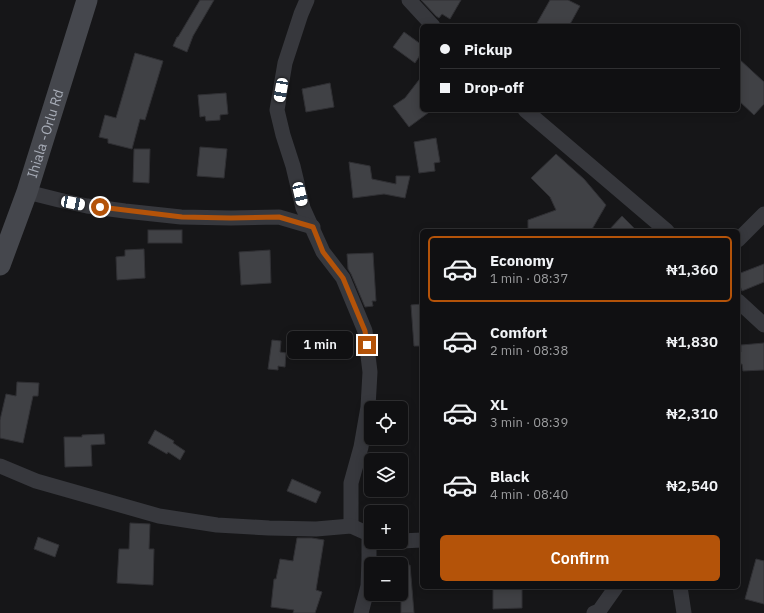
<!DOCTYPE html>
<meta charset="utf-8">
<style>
body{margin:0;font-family:"IBM Plex Sans",sans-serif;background:#1e1e20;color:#f1f3f6;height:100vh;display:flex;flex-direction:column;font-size:15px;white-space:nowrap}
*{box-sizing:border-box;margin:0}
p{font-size:13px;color:#9c9d9f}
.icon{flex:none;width:22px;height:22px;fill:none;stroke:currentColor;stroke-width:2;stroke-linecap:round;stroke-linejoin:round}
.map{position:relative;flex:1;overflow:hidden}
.side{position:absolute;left:420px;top:229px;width:320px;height:360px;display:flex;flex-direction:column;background:#101012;border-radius:6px;box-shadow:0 2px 10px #0003,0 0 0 1px #303032}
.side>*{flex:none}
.top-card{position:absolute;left:420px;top:24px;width:320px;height:88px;border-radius:6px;box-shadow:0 2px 10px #0003,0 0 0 1px #303032;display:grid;align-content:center;height:88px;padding:0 20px;background:#101012}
.controls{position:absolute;left:364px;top:401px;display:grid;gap:8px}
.controls a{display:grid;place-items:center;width:44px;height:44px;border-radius:6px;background:#101012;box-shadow:0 2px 10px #0003,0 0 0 1px #303032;font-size:20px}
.end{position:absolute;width:18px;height:18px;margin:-9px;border:5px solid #b45309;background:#fff;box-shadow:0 0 0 2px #fff}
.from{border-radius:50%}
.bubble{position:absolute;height:28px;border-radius:6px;background:#101012;box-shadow:0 2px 10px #0003,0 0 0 1px #303032;font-size:13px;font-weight:600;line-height:28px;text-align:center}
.car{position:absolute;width:12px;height:24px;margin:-12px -6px;border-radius:5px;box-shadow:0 0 3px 1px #0007;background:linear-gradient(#fff 24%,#345 0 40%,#fff 0 76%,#345 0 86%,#fff 0)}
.top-card b{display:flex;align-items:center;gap:14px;height:38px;font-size:15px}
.top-card b+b{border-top:1px solid #303032}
.top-card i{width:10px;height:10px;background:#f1f3f6}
ul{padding:7px 0 0;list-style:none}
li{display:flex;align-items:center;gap:12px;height:66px;margin:0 8px 6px;padding:0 12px;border:2px solid transparent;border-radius:6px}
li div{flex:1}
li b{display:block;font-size:15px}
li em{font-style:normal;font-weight:600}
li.current{border-color:#b45309}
li>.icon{width:36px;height:36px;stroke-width:1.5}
.cta{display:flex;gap:8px;margin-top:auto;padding:8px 20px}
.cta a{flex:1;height:46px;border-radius:6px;background:#b45309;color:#fff;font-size:16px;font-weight:600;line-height:46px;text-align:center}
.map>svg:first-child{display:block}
.building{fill:#404145;stroke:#303034}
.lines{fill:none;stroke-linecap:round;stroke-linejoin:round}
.minor{stroke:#37383d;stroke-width:15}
.secondary{stroke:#45474d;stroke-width:21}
.route{stroke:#b45309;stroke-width:5}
.labels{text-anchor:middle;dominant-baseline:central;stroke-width:3;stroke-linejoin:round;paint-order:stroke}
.street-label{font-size:14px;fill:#a8adb8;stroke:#111113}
</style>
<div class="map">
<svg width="764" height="613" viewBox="0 0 764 613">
<rect width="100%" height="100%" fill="#161618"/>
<g class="building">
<polygon points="200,0 214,0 193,36 187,52 173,46 177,37 178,37"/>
<polygon points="421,0 461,0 450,19 442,14 439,18 436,16"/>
<polygon points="550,0 568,0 580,6 569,26 543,26 537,23"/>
<polygon points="404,32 422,45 422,52 415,63 393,47"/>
<polygon points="135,53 163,61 145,120 140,119 132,149 108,143 108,139 99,137 105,115 116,118"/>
<polygon points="738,58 764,82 764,104 754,115 738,100"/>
<polygon points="422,76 422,110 432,110 409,127 393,106 405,98"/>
<polygon points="330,83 334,107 306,112 302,89"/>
<polygon points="226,93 228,114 220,115 220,120 206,121 205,116 200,117 198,95"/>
<polygon points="436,138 440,162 434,163 435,171 419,173 414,142"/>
<polygon points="200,147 227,149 224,178 197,176"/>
<polygon points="134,149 150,149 149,183 133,182"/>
<polygon points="556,154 584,179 606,205 591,231 528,231 528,220 556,210 550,197 531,178"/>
<polygon points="349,162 370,166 372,179 396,184 396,176 410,176 405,198 384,194 353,198"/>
<polygon points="622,216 637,231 608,231"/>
<rect x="148" y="230" width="34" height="13"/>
<polygon points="144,249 145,278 117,280 116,257 125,256 125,250"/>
<polygon points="270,250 271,283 241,285 239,252"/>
<polygon points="373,253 376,301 372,301 373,306 365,307 351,274 348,269 347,254"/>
<polygon points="764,264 764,282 742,291 738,281 738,274"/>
<polygon points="422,304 422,346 414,346 411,305"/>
<polygon points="272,340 281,341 280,352 286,353 285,367 278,366 278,370 268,369"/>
<polygon points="764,343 764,370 743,371 742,364 738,364 738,352 741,352 741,345"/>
<polygon points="17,382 39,383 38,396 33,396 23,443 0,438 0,420 6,394 16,396"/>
<polygon points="155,430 174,441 173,443 185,451 180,460 168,452 167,454 148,443"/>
<polygon points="104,434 105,444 91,445 92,466 65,467 64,437 82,437 82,435"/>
<polygon points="292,479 321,492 316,503 287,491"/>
<polygon points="130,523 150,524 149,549 154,549 153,585 117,583 119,549 129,549"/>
<polygon points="38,537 59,545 55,557 34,549"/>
<polygon points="297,538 312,538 324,540 316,590 322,592 315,613 293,613 294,610 271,607 274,579 276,579 280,559 293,561"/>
<polygon points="756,559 764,561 764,604 745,599"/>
<polygon points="410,565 414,613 401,613 401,566"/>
<polygon points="493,587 522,587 522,608 493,609"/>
</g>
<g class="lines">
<g class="minor">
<polyline points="307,0 301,14 285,63 277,110 283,135 293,166 303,208 323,252 343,278 365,331 370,372 368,407 361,447 351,483 351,526"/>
<polyline points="409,0 433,26"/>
<polyline points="525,110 667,231"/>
<polyline points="27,192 59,200 87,206 125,211 181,217 231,218 279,217 313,227"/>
<polyline points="738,240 764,214"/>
<polyline points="738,301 764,325"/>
<polyline points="0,466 36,481 159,516 217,525 269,528 316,529 351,526 371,535"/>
<polyline points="401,541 422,540"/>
<polyline points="680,587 684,613"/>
<polyline points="361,613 368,586 369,559 369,534"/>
<polyline points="594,613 599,611 616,587"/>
</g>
<path class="secondary" id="s1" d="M0 265 27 192 87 0"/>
</g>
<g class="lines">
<polyline class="route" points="100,207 182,217 231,218 279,217 313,227 323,252 343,278 365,331 367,345"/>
</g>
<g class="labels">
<g class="street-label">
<text stroke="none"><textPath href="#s1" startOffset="139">Ihiala -Orlu Rd</textPath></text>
</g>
</g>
</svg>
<div class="controls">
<a><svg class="icon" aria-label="locate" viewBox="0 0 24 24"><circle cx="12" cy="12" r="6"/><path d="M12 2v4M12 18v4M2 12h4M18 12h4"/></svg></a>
<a><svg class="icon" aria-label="layers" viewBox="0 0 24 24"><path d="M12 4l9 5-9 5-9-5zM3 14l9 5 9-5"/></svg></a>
<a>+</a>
<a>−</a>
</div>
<i class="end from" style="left:100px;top:207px"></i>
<i class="end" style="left:367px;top:345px"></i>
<div class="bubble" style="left:287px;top:331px;width:66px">1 min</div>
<i class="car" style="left:281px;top:90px;rotate:190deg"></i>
<i class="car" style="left:300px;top:194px;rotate:167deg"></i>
<i class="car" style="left:73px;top:203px;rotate:101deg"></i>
<div class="top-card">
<b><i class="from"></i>Pickup</b>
<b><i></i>Drop-off</b>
</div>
<section class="side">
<ul>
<li class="current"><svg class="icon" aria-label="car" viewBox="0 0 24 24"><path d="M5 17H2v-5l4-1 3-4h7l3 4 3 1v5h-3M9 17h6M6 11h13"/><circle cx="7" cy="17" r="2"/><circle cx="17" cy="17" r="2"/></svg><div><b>Economy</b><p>1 min · 08:37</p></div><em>₦1,360</em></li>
<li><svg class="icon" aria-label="car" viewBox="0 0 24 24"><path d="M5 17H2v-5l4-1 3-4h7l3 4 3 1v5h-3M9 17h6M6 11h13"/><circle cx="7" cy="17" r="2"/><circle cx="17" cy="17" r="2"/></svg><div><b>Comfort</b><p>2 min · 08:38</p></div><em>₦1,830</em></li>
<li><svg class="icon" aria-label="car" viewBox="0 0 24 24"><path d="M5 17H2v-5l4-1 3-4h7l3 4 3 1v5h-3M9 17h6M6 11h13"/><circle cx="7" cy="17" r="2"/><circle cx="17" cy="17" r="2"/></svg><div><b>XL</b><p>3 min · 08:39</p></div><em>₦2,310</em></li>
<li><svg class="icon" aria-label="car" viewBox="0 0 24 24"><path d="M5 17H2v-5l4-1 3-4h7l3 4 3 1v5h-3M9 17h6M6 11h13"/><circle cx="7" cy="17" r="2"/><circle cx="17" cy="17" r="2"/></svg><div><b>Black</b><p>4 min · 08:40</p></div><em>₦2,540</em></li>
</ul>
<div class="cta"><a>Confirm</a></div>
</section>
</div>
